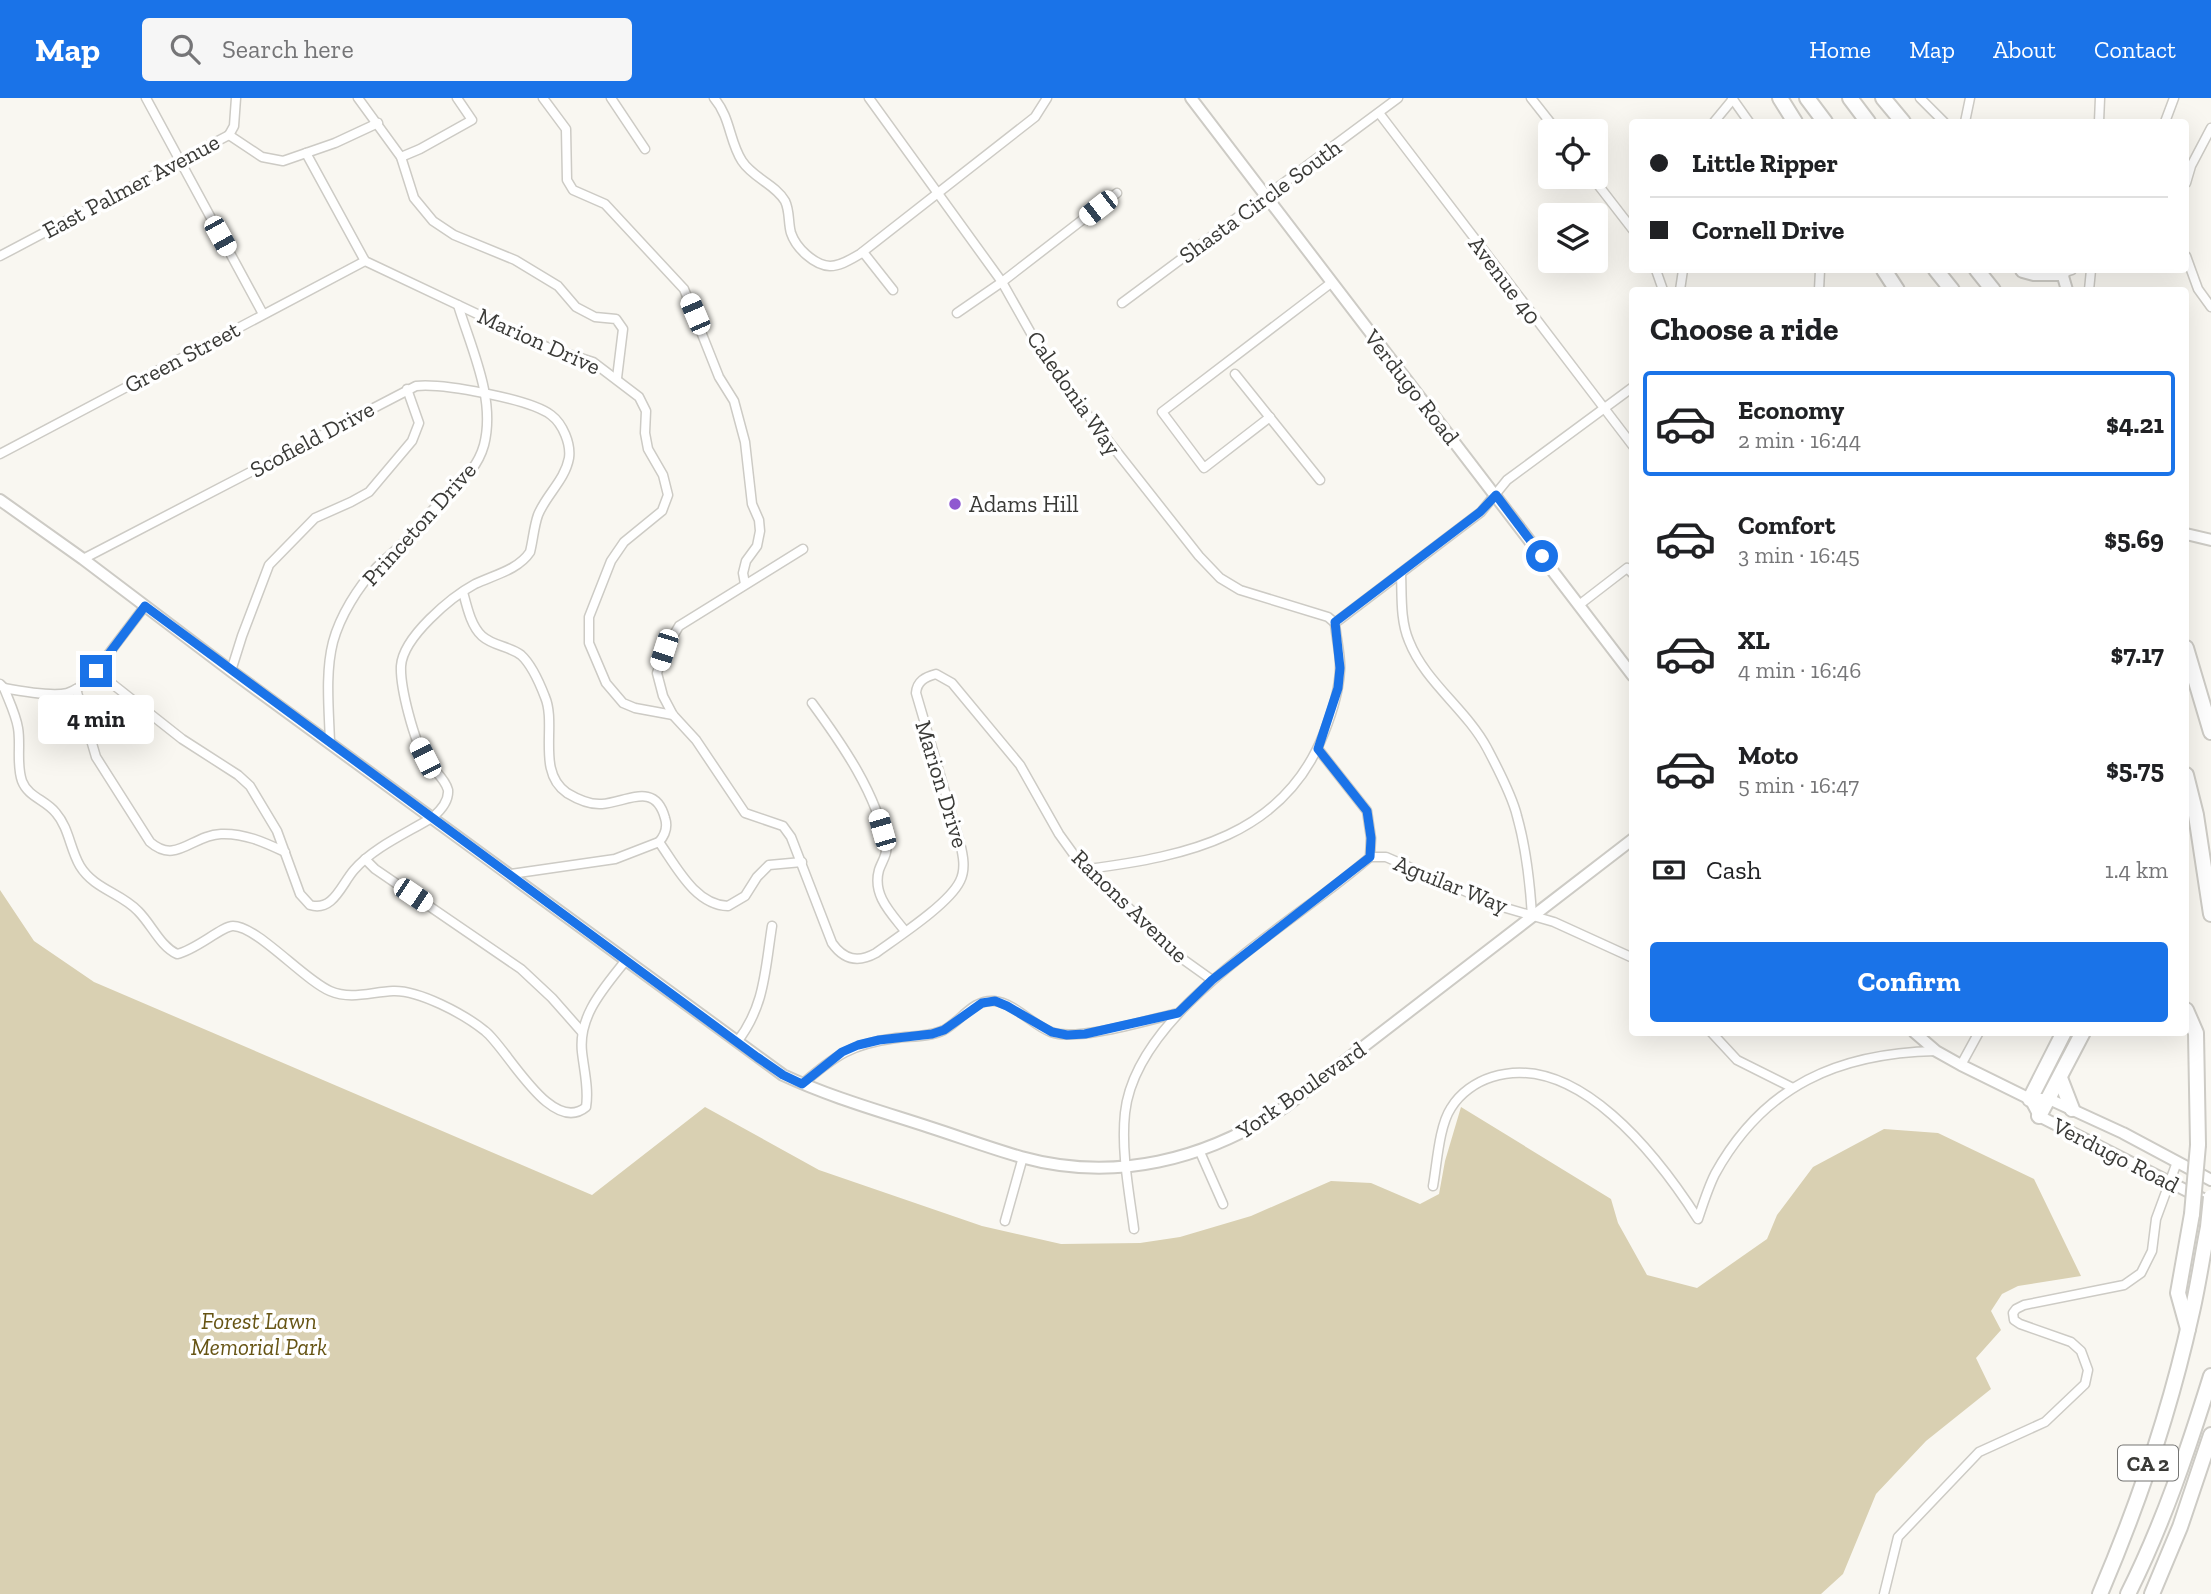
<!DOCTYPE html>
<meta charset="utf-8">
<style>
body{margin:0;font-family:"Zilla Slab",serif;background:#f6f6f6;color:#202124;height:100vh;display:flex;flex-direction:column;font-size:26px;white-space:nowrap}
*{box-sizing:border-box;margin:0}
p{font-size:23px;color:#757577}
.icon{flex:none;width:38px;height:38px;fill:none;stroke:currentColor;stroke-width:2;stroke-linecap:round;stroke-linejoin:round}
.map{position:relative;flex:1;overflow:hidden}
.panel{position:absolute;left:1629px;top:189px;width:560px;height:749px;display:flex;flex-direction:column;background:#fff;border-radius:7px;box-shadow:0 7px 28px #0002}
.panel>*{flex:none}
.banner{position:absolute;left:1629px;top:21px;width:560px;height:154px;border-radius:7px;box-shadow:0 7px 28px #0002;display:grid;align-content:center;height:154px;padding:0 21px;background:#fff}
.controls{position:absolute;left:1538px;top:21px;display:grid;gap:14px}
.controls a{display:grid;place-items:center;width:70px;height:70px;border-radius:7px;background:#fff;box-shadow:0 7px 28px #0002;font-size:35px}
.end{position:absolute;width:32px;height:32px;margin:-16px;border:9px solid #1a73e8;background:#fff;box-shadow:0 0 0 4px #fff}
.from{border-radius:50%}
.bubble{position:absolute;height:49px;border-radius:7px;background:#fff;box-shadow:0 7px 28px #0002;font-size:23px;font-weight:700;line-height:49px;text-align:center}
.car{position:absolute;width:21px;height:42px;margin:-21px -10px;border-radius:9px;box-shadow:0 0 5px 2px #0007;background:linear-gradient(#fff 24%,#345 0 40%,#fff 0 76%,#345 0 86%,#fff 0)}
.banner b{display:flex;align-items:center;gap:24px;height:66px;font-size:26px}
.banner b+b{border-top:2px solid #e0e0e0}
.banner i{width:18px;height:18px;background:#202124}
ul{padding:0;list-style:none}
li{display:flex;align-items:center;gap:21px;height:105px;margin:0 14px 10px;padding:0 7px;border:4px solid transparent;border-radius:7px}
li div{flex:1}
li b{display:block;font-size:26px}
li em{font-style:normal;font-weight:700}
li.selected{border-color:#1a73e8}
li>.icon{width:63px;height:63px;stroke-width:1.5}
h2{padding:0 21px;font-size:32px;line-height:84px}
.pay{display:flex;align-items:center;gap:18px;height:77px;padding:0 21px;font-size:26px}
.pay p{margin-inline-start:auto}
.button{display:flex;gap:14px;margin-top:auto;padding:14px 21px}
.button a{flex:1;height:80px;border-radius:7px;background:#1a73e8;color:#fff;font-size:28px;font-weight:700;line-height:80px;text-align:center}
header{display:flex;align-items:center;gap:42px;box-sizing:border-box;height:98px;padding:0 35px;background:#1a73e8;color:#fff}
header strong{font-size:33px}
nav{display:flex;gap:38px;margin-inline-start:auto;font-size:24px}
.search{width:490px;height:63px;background:#f6f6f6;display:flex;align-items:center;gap:18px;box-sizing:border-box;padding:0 24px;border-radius:7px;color:#757577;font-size:26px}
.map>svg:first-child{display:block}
.green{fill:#d9d0b2}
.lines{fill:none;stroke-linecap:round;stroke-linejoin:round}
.street-casing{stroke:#cdcbc5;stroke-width:11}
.secondary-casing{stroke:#cdcbc5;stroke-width:14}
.highway-casing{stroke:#cdcbc5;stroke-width:18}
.street{stroke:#fff;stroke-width:8}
.secondary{stroke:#fff;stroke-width:10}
.highway{stroke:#fff;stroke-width:14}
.highway-bridge-casing{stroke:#cdcbc5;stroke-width:18;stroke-linecap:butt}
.highway-bridge{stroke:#fff;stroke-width:14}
.route{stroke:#1a73e8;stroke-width:9}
.poi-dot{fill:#8f58d0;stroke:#fff;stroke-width:2.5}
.labels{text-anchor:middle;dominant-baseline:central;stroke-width:7;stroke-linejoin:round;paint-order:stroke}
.shield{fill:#fff;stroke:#757573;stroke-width:2}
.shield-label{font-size:21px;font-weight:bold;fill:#3a3a37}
.street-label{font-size:23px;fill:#3a3a37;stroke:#fff}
.poi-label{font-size:23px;fill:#3a3a37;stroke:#fff;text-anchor:start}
.park-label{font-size:23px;font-style:italic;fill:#665414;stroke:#fff}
</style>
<header>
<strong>Map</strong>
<div class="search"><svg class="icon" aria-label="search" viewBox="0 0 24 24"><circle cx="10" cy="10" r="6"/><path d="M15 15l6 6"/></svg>Search here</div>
<nav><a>Home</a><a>Map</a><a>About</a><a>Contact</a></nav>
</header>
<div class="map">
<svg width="2211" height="1496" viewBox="0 0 2211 1496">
<rect width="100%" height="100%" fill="#f9f7f1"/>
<polygon class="green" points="0,792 34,843 94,884 592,1097 705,1009 819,1072 982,1128 1061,1146 1140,1145 1180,1139 1251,1118 1331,1083 1371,1085 1420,1106 1439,1096 1445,1063 1461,1009 1611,1101 1618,1125 1647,1177 1697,1190 1767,1141 1777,1117 1813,1069 1884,1031 1938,1035 2034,1081 2081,1178 2018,1188 2002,1196 1991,1213 2001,1232 1976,1260 1991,1291 1926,1343 1876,1396 1843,1476 1821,1496 0,1496"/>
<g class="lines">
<defs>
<g id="street">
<polyline points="146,0 263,216"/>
<polyline points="358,0 401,59 414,100 433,123 454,137 515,162 558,188 576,209 595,219 616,221 623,231 617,280"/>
<polyline points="543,0 566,31 567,82 573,92 605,106 684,191 719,279 734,303 745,344 752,406 759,422 760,433 757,448 746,463 743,475 745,486"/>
<polyline points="611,0 645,51"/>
<path d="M714 0C731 20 729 43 742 63 753 80 775 86 785 103 790 113 788 125 791 135 796 150 814 167 830 168 841 168 851 161 860 156L1035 19 1047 0"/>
<polyline points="869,0 1002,184 1050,269 1199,458 1220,480 1240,492 1328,519 1335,525"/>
<polyline points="1531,0 1557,33"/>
<polyline points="1732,0 1749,24"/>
<polyline points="1920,0 1944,24"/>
<polyline points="1379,15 1633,348"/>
<polyline points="1714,24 1733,1"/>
<polyline points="1965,24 1970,0"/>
<polyline points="2099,24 2100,0"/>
<polyline points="2165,24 2174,0"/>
<polyline points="229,37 262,59 283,63 335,45 378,25"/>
<polyline points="229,37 234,28 236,0"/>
<polyline points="306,55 365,163 547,249 593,264 639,299 646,313 645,335 648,351 663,377 668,397 662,413 624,444 611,463 589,519 589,545 606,585 623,605 635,610 673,617"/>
<polyline points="401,59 420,51 472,22 457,0"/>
<polyline points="1592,79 1633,132"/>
<polyline points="2186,85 2191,68 2211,30"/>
<polyline points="863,154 893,192"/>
<polyline points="0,158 229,37"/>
<polyline points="2186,158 2198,191 2211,209"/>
<polyline points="1656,172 1663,192"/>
<polyline points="2061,172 2062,175 2072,172"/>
<polyline points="1680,192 1683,172"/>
<polyline points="1819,192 1820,172"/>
<polyline points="2089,192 2091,172"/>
<polyline points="1122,205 1398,0"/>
<polyline points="957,215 1002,184 1117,95"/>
<polyline points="1235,276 1320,382"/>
<polyline points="1270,319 1204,370 1162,314 1331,185"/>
<polyline points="0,356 365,163"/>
<path d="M803 451 679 528 665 552 657 575 663 598 673 617 696 642 745 715 783 728 791 739 832 845C844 862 858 865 876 855 898 839 949 806 960 783 966 771 963 757 960 745L916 595C917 583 925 579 936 576L952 585 1020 667 1059 736 1077 761 1184 862 1212 882"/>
<path d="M83 461 416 288C442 285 530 301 551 317 563 326 571 346 569 360 565 382 546 397 538 417 534 428 533 442 530 454 518 472 494 477 475 486 451 499 403 539 401 568 400 589 414 644 426 661 432 671 445 680 448 692 449 703 440 713 433 719 407 735 374 749 354 772 341 787 333 814 310 807L300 796 277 733 250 688 238 677 182 641 96 573"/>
<path d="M1401 475C1402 497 1400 522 1409 543 1425 584 1466 611 1487 650 1497 669 1512 697 1517 718 1526 750 1530 785 1532 818"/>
<path d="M463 494C467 509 471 528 482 538 493 548 509 548 521 557 531 566 540 586 545 599 557 627 536 674 567 695 577 701 590 707 602 706 627 704 655 683 665 720 668 729 665 737 659 744"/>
<polyline points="1579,507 1627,470 1633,476"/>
<polyline points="231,573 242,538 269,467 315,420 351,404 369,394 412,343 419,325 407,291"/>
<path d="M0 586 4 590C9 603 16 617 18 630 21 647 16 666 22 683 28 699 46 702 56 715 69 730 70 751 80 768 94 791 121 795 138 813 152 827 160 848 177 856 196 852 222 828 233 828 257 828 304 882 330 893 351 902 371 894 393 893 419 892 464 916 485 933 507 950 551 1038 586 1009 589 991 584 972 582 954 578 917 605 889 626 862"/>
<path d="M4 590C20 593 52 599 67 595 75 593 81 588 87 584L145 508"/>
<path d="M76 591 96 659 150 744C176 767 192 737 221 736 244 735 264 744 285 754"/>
<path d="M812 605C842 646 877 696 886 747 888 756 882 763 879 772 872 797 891 815 905 833"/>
<path d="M330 645C329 612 325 575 333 544 340 518 358 489 376 470 386 460 398 451 407 441 419 428 430 414 443 401 460 384 477 372 484 347 496 301 471 250 458 207"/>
<polyline points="1370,759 1386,759 1499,808 1554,824 1633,860"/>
<polyline points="365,761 375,771 521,871 552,900 582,934"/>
<path d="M1088 771C1187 758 1284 738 1324 635 1332 615 1339 594 1340 572 1341 557 1336 540 1335 525L1481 414 1507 382 1633 289"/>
<path d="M511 776 615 761 659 744C676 768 695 807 728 808L745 798 757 779 769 767 802 764"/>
<polyline points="1711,934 1737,962 1791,989"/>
<path d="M737 944C765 908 765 872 772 828"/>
<polyline points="1961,967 1979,934"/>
<path d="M802 986C836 957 851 946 896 940 911 938 930 939 944 932 961 923 973 901 994 903 1015 905 1032 927 1051 934 1077 944 1148 922 1178 915"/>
<polyline points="1200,1054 1223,1106"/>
<path d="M1433 1088C1437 1066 1439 1028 1451 1010 1460 995 1476 984 1492 979 1577 952 1659 1060 1698 1121 1703 1106 1708 1090 1715 1076 1764 987 1839 955 1936 953"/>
<polyline points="1005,1123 1023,1059"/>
<path d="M1134 1131C1129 1093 1121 1053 1125 1015 1136 911 1297 824 1370 759L1371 740 1367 713 1318 651"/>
<polyline points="1884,1496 1898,1439 1979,1354 2045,1324 2085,1286 2088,1272 2081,1253 2071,1244 2020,1226 2014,1222 2013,1215 2016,1211 2024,1207 2124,1187 2141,1175 2152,1153 2156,1121 2177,1064"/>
</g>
<g id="secondary">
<polyline points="1191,0 1633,578"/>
<polyline points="2062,175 2067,192"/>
<path d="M0 402 83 461 231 573 783 977C830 999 880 1013 929 1029 960 1039 990 1050 1021 1059 1115 1085 1205 1062 1285 1009L1633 741"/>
<polyline points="2186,436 2211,442"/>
<polyline points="1914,934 1936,953 1961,967 2030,1001 2049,1001 2123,1035 2211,1082"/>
<polyline points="2030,1001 2039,1018 2211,1105"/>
</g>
<g id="highway">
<polyline points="1780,0 1795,24"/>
<polyline points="1807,0 1825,24"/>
<polyline points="1850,0 1868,24"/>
<polyline points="1883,0 1903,24"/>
<polyline points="1884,172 1897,192"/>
<polyline points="1936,172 1952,192"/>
<polyline points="1977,172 1993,192"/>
<polyline points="2023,172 2034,175 2062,175"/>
<polyline points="2186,550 2211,634"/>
<polyline points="2186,677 2196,717 2211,816"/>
<polyline points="2186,912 2196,935 2198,1047"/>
<polyline points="2060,980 2072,1011"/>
<polyline points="2030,1001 2064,934"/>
<polyline points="2039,1018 2083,934"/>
<polyline points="2188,1231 2178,1195 2192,1116"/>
<path d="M2100 1496C2138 1407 2170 1313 2191 1218 2198 1189 2202 1159 2208 1129"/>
<path d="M2128 1496C2163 1426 2188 1352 2211 1278"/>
<polyline points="2152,1496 2180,1429 2211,1337"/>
</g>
</defs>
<use href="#street" class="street-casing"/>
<use href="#secondary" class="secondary-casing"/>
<use href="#highway" class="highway-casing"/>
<use href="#street" class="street"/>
<use href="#secondary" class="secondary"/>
<use href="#highway" class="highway"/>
<defs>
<g id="highway-bridge">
<polyline points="2192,1116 2198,1047"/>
<polyline points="2208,1129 2211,1099"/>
</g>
</defs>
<use href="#highway-bridge" class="highway-bridge-casing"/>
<use href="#highway-bridge" class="highway-bridge"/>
</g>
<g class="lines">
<polyline class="route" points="96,573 145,508 757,959 783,977 802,986 842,954 858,947 879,942 932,936 944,932 982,905 995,903 1007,908 1052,934 1067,937 1085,936 1178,915 1212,882 1370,759 1371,740 1367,713 1318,651 1338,590 1340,570 1335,524 1480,414 1496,397 1542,458"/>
</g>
<circle class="poi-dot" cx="955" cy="406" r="7"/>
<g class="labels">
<rect class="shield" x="2118" y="1347.5" width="60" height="35" rx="5"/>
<g class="shield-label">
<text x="2148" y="1365">CA 2</text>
</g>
<g class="street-label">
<text transform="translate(131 88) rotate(-28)">East Palmer Avenue</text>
<text transform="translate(1260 103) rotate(-36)">Shasta Circle South</text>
<text transform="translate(1505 182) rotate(53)">Avenue 40</text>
<text transform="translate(539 243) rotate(24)">Marion Drive</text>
<text transform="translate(182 259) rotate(-28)">Green Street</text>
<text transform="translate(1412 289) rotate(52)">Verdugo Road</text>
<text transform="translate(1074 295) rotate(55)">Caledonia Way</text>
<text transform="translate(312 341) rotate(-28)">Scofield Drive</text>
<text transform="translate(419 426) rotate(-48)">Princeton Drive</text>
<text transform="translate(942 686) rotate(73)">Marion Drive</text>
<text transform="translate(1451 786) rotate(22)">Aguilar Way</text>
<text transform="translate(1130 808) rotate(44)">Ranons Avenue</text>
<text transform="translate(1301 992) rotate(-35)">York Boulevard</text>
<text transform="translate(2116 1057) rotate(27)">Verdugo Road</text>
</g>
<g class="poi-label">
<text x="969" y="406">Adams Hill</text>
</g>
<g class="park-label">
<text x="259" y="1223">Forest Lawn<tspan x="259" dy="26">Memorial Park</tspan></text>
</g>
</g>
</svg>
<div class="controls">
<a><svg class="icon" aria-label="locate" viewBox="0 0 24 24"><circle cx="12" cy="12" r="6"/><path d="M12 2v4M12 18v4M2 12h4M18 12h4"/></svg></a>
<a><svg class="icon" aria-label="layers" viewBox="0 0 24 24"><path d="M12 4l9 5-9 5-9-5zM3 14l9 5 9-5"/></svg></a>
</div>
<i class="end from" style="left:1542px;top:458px"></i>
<i class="end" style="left:96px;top:573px"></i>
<div class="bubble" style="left:38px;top:597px;width:116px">4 min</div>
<i class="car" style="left:1098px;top:110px;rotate:232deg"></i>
<i class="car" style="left:220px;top:138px;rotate:151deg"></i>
<i class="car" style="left:695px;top:216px;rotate:337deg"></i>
<i class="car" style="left:664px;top:552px;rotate:198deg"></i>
<i class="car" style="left:425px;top:660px;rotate:333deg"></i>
<i class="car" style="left:882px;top:732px;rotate:344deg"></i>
<i class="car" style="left:413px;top:797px;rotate:124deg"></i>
<div class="banner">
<b><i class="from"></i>Little Ripper</b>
<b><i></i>Cornell Drive</b>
</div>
<section class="panel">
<h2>Choose a ride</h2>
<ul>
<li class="selected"><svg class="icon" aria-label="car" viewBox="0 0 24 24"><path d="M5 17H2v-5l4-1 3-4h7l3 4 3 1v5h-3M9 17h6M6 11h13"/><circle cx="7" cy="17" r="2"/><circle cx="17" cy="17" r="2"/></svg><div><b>Economy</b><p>2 min · 16:44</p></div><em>$4.21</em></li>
<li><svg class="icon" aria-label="car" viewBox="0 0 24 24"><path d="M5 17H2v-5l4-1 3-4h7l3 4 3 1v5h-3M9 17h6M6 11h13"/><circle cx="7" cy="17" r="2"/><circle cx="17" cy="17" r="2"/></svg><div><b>Comfort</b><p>3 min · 16:45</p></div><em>$5.69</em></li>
<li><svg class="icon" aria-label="car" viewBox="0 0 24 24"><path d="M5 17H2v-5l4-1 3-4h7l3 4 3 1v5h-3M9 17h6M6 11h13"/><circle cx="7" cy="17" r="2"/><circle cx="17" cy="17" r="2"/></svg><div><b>XL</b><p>4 min · 16:46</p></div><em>$7.17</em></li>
<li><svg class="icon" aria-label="car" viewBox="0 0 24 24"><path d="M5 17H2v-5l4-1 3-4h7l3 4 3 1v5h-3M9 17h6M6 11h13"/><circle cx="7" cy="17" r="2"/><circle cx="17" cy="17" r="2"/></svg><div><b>Moto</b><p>5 min · 16:47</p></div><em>$5.75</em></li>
</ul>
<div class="pay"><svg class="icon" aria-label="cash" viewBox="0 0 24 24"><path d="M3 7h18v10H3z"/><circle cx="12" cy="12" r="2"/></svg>Cash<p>1.4 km</p></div>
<div class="button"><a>Confirm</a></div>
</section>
</div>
